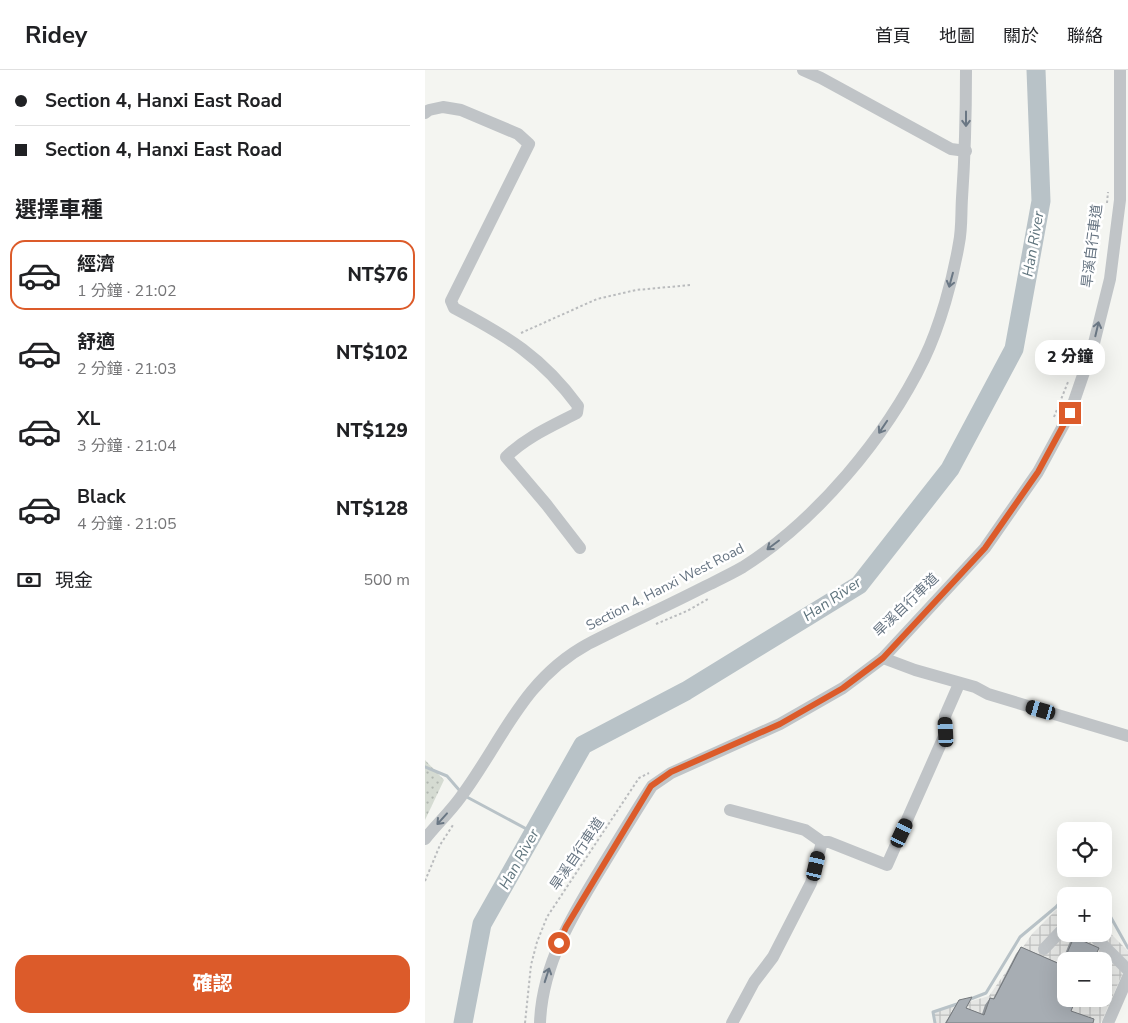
<!DOCTYPE html>
<html lang="zh-TW">
<meta charset="utf-8">
<style>
body{margin:0;font-family:"Nunito Sans","Noto Sans TC",sans-serif;background:#f2f2f2;color:#202124;height:100vh;display:flex;flex-direction:column;font-size:19px;white-space:nowrap}
*{box-sizing:border-box;margin:0}
p{font-size:16px;color:#757577}
.icon{flex:none;width:28px;height:28px;fill:none;stroke:currentColor;stroke-width:2;stroke-linecap:round;stroke-linejoin:round}
.map{position:relative;flex:1;overflow:hidden}
.drawer{display:flex;flex-direction:column;background:#fff;width:425px}
.drawer>*{flex:none}
.banner{display:grid;align-content:center;height:110px;padding:0 15px;background:#fff}
.buttons{position:absolute;left:632px;top:752px;display:grid;gap:10px}
.buttons a{display:grid;place-items:center;width:55px;height:55px;border-radius:10px;background:#fff;box-shadow:0 5px 20px #0002;font-size:25px}
.end{position:absolute;width:22px;height:22px;margin:-11px;border:6px solid #dc5b2a;background:#fff;box-shadow:0 0 0 2px #fff}
.from{border-radius:50%}
.bubble{position:absolute;height:35px;border-radius:15px;background:#fff;box-shadow:0 5px 20px #0002;font-size:16px;font-weight:800;line-height:35px;text-align:center}
.car{position:absolute;width:15px;height:30px;margin:-15px -8px;border-radius:6px;box-shadow:0 0 4px 1px #0007;background:linear-gradient(#222 24%,#8ab4d8 0 40%,#222 0 76%,#8ab4d8 0 86%,#222 0)}
.banner b{display:flex;align-items:center;gap:18px;height:48px;font-size:19px}
.banner b+b{border-top:1px solid #e0e0e0}
.banner i{width:12px;height:12px;background:#202124}
ul{padding:0;list-style:none}
li{display:flex;align-items:center;gap:15px;height:70px;margin:0 10px 8px;padding:0 5px;border:2px solid transparent;border-radius:15px}
li div{flex:1}
li b{display:block;font-size:19px}
li em{font-style:normal;font-weight:800}
li.active{border-color:#dc5b2a}
li>.icon{width:45px;height:45px;stroke-width:1.5}
h2{padding:0 15px;font-size:22px;line-height:60px}
.pay{display:flex;align-items:center;gap:12px;height:55px;padding:0 15px;font-size:19px}
.pay p{margin-inline-start:auto}
.action{display:flex;gap:10px;margin-top:auto;padding:10px 15px}
.action a{flex:1;height:58px;border-radius:15px;background:#dc5b2a;color:#fff;font-size:20px;font-weight:800;line-height:58px;text-align:center}
header{display:flex;align-items:center;gap:30px;box-sizing:border-box;height:70px;padding:0 25px;background:#fff;border-bottom:1px solid #e0e0e0}
header strong{font-size:24px}
nav{display:flex;gap:28px;margin-inline-start:auto;font-size:18px}
main{display:flex;flex:1;min-height:0}
.map>svg:first-child{display:block}
.industrial{fill:url(#industrial-grid);fill-rule:evenodd}
.park{fill:url(#park-dots)}
.lines{fill:none;stroke-linecap:round;stroke-linejoin:round}
.stream{stroke:#b8c2c7;stroke-width:3}
.river{stroke:#b8c2c7;stroke-width:19}
.path{stroke:#babcbe;stroke-width:2;stroke-dasharray:2.5 2.5;stroke-linecap:butt}
.minor{stroke:#c0c4c7;stroke-width:12}
.wall{fill:#90959a}
.building{fill:#a7adb3;stroke:#75797d}
.oneway{stroke:#6a7784}
.route{stroke:#dc5b2a;stroke-width:6}
.labels{text-anchor:middle;dominant-baseline:central;stroke-width:5;stroke-linejoin:round;paint-order:stroke}
.street-label{font-size:14px;fill:#657381;stroke:#fff}
.water-label{font-size:15px;font-style:italic;fill:#60757e;stroke:#fff}
</style>
<header>
<strong>Ridey</strong>
<nav><a>首頁</a><a>地圖</a><a>關於</a><a>聯絡</a></nav>
</header>
<main>
<section class="drawer">
<div class="banner">
<b><i class="from"></i>Section 4, Hanxi East Road</b>
<b><i></i>Section 4, Hanxi East Road</b>
</div>
<h2>選擇車種</h2>
<ul>
<li class="active"><svg class="icon" aria-label="car" viewBox="0 0 24 24"><path d="M5 17H2v-5l4-1 3-4h7l3 4 3 1v5h-3M9 17h6M6 11h13"/><circle cx="7" cy="17" r="2"/><circle cx="17" cy="17" r="2"/></svg><div><b>經濟</b><p>1 分鐘 · 21:02</p></div><em>NT$76</em></li>
<li><svg class="icon" aria-label="car" viewBox="0 0 24 24"><path d="M5 17H2v-5l4-1 3-4h7l3 4 3 1v5h-3M9 17h6M6 11h13"/><circle cx="7" cy="17" r="2"/><circle cx="17" cy="17" r="2"/></svg><div><b>舒適</b><p>2 分鐘 · 21:03</p></div><em>NT$102</em></li>
<li><svg class="icon" aria-label="car" viewBox="0 0 24 24"><path d="M5 17H2v-5l4-1 3-4h7l3 4 3 1v5h-3M9 17h6M6 11h13"/><circle cx="7" cy="17" r="2"/><circle cx="17" cy="17" r="2"/></svg><div><b>XL</b><p>3 分鐘 · 21:04</p></div><em>NT$129</em></li>
<li><svg class="icon" aria-label="car" viewBox="0 0 24 24"><path d="M5 17H2v-5l4-1 3-4h7l3 4 3 1v5h-3M9 17h6M6 11h13"/><circle cx="7" cy="17" r="2"/><circle cx="17" cy="17" r="2"/></svg><div><b>Black</b><p>4 分鐘 · 21:05</p></div><em>NT$128</em></li>
</ul>
<div class="pay"><svg class="icon" aria-label="cash" viewBox="0 0 24 24"><path d="M3 7h18v10H3z"/><circle cx="12" cy="12" r="2"/></svg>現金<p>500 m</p></div>
<div class="action"><a>確認</a></div>
</section>
<div class="map">
<svg width="703" height="953" viewBox="0 0 703 953">
<defs>
<pattern id="industrial-grid" width="8" height="8" patternUnits="userSpaceOnUse" patternTransform="scale(1.25)"><rect width="8" height="8" fill="#e5e6e4"/><path d="M0 4h8M4 0v8" fill="none" stroke="#bdbfbe"/></pattern>
<pattern id="park-dots" width="8" height="8" patternUnits="userSpaceOnUse" patternTransform="scale(1.25)"><rect width="8" height="8" fill="#d5dbd2"/><path d="M2 2h.1M6 6h.1" fill="none" stroke="#b0b6b0" stroke-width="1.8" stroke-linecap="round"/></pattern>
</defs>
<rect width="100%" height="100%" fill="#f4f5f1"/>
<path class="industrial" d="M641 830V864H679V851L685 863 703 881V891L676 953H509L508 942 564 926 607 864ZM641 891H679V929H641Z"/>
<polygon class="park" points="0,690 19,710 0,750"/>
<g class="lines">
<g class="stream">
<polyline points="0,697 22,706 35,721"/>
<polyline points="40,726 109,763"/>
<polyline points="679,838 684,844 703,878"/>
<polyline points="543,930 561,923 595,867 631,837 641,825 665,824 667,826"/>
<polyline points="510,953 508,942 535,933"/>
</g>
<polyline class="river" points="38,953 57,854 158,675 261,621 434,515 525,399 589,279 616,131 611,0"/>
<g class="path">
<polyline points="682,133 683,122"/>
<polyline points="96,263 172,229 211,220 266,215"/>
<polyline points="629,347 643,312"/>
<polyline points="231,554 262,541 283,529"/>
<polyline points="0,811 15,775 28,755"/>
<polyline points="100,953 106,895 112,872 122,847 214,708 224,703"/>
</g>
<g class="minor">
<polyline points="378,0 396,8 526,79 541,81"/>
<path d="M0 43 4 40 18 37 36 40 93 64 104 74 26 231 29 238C82 266 117 287 153 336L152 343C127 356 101 367 81 387L121 434 155 478"/>
<polyline points="458,588 490,600 550,617 563,624 703,666"/>
<polyline points="305,740 380,760 397,772 404,772 462,795 521,662 520,646 534,614"/>
<path d="M0 769C11 755 24 743 35 728 77 672 97 610 163 574 202 554 242 536 281 516 293 510 306 504 318 497 392 450 461 367 499 289 515 256 528 209 534 173 537 159 536 143 537 128 540 85 541 43 541 0"/>
<polyline points="667,864 703,900"/>
<polyline points="619,879 635,862 641,858"/>
<path d="M115 953C117 894 148 844 178 795 194 769 210 742 227 716L246 703 355 654 418 618 458 588 560 478 613 402 645 343 669 273 685 209 695 130V0"/>
<polyline points="307,953 329,912 348,887 386,813 397,772"/>
<polyline points="683,953 703,907"/>
</g>
</g>
<polygon class="wall" points="649,867 646,941 668,953 520,953 534,930 541,938 557,944 560,935 565,928 568,929 591,884 596,877 636,894 644,874"/>
<polygon class="building" points="649,867 674,878 668,891 641,891 641,929 651,929 646,941 669,949 668,953 521,953 534,930 547,927 541,938 559,945 565,928 569,929 596,877 637,895"/>
<defs><path id="oneway-shaft" d="M-6 0H5M1.5-3L5.5 0L1.5 3" fill="none" stroke-width="1.6" stroke-linecap="round" stroke-linejoin="round" transform="scale(1.25)"/></defs>
<g class="oneway">
<use href="#oneway-shaft" transform="translate(541 49) rotate(90)"/>
<use href="#oneway-shaft" transform="translate(526 210) rotate(105)"/>
<use href="#oneway-shaft" transform="translate(672 259) rotate(-77)"/>
<use href="#oneway-shaft" transform="translate(458 357) rotate(124)"/>
<use href="#oneway-shaft" transform="translate(348 475) rotate(143)"/>
<use href="#oneway-shaft" transform="translate(17 749) rotate(132)"/>
<use href="#oneway-shaft" transform="translate(122 905) rotate(-72)"/>
</g>
<g class="lines">
<polyline class="route" points="134,873 141,857 226,716 246,702 355,654 418,618 458,588 560,478 613,402 645,343"/>
</g>
<g class="labels">
<g class="street-label">
<text transform="translate(667 176) rotate(-83)">旱溪自行車道</text>
<text transform="translate(240 517) rotate(-27)">Section 4, Hanxi West Road</text>
<text transform="translate(481 535) rotate(-44)">旱溪自行車道</text>
<text transform="translate(152 784) rotate(-56)">旱溪自行車道</text>
</g>
<g class="water-label">
<text transform="translate(608 174) rotate(-80)">Han River</text>
<text transform="translate(407 529) rotate(-34)">Han River</text>
<text transform="translate(94 789) rotate(-61)">Han River</text>
</g>
</g>
</svg>
<div class="buttons">
<a><svg class="icon" aria-label="locate" viewBox="0 0 24 24"><circle cx="12" cy="12" r="6"/><path d="M12 2v4M12 18v4M2 12h4M18 12h4"/></svg></a>
<a>+</a>
<a>−</a>
</div>
<i class="end from" style="left:134px;top:873px"></i>
<i class="end" style="left:645px;top:343px"></i>
<div class="bubble" style="left:610px;top:270px;width:70px">2 分鐘</div>
<i class="car" style="left:616px;top:640px;rotate:286deg"></i>
<i class="car" style="left:521px;top:662px;rotate:357deg"></i>
<i class="car" style="left:477px;top:763px;rotate:25deg"></i>
<i class="car" style="left:391px;top:796px;rotate:13deg"></i>
</div>
</main>
